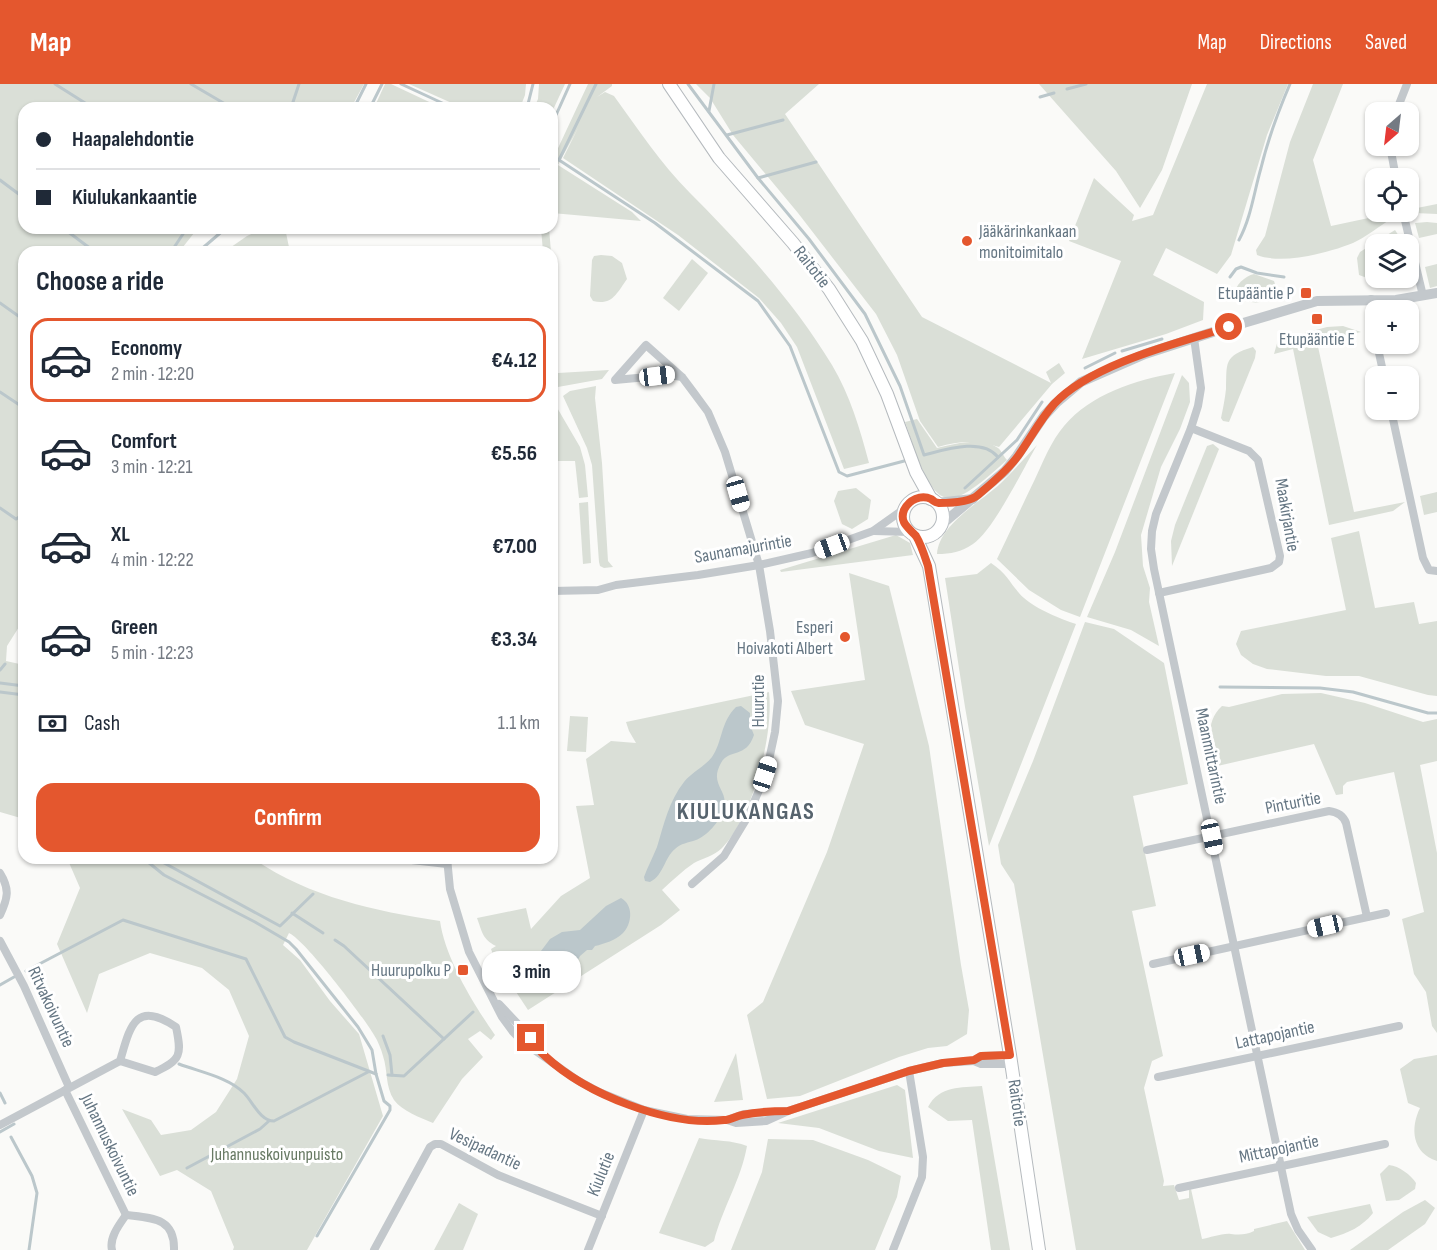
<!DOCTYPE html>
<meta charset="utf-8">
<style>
body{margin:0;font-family:"Sofia Sans Condensed",sans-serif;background:#f6f6f7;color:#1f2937;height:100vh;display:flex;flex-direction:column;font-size:22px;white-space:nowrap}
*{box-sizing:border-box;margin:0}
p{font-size:20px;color:#747a83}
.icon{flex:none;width:33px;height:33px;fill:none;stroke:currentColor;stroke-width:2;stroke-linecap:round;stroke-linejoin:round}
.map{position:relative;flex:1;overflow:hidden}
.drawer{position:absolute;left:18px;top:162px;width:540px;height:618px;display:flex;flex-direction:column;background:#fff;border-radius:18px;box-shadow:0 2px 4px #0004}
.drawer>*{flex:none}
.guide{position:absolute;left:18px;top:18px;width:540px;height:132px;border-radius:18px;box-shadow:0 2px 4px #0004;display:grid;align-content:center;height:132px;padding:0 18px;background:#fff}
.needle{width:39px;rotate:208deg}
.tools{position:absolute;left:1365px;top:18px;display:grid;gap:12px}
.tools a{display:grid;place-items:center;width:54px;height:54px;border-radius:12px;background:#fff;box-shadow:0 2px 4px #0004;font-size:30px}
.end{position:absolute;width:27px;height:27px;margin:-14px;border:8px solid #e4572e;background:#fff;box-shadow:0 0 0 3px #fff}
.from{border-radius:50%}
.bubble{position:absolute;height:42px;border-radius:18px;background:#fff;box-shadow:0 2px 4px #0004;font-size:20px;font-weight:700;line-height:42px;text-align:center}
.car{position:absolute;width:18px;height:36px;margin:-18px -9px;border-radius:8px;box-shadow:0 0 4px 2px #0007;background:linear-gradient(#fff 24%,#345 0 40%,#fff 0 76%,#345 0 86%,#fff 0)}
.guide b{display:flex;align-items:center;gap:21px;height:57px;font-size:22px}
.guide b+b{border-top:2px solid #e0e1e3}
.guide i{width:15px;height:15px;background:#1f2937}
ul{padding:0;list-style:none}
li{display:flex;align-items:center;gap:18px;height:84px;margin:0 12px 9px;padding:0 6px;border:3px solid transparent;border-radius:18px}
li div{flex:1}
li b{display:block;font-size:22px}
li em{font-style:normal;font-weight:700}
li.active{border-color:#e4572e}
li>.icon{width:54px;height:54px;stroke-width:1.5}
h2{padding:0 18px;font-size:27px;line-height:72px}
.pay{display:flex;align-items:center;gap:15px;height:66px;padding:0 18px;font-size:22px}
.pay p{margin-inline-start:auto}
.action{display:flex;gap:12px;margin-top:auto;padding:12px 18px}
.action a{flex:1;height:69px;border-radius:18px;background:#e4572e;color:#fff;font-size:24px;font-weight:700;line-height:69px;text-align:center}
header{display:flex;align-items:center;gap:36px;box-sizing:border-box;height:84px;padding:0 30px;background:#e4572e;color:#fff}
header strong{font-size:28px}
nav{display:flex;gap:33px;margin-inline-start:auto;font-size:21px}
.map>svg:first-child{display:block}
.green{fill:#dadfd7}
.water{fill:#bbc7cb}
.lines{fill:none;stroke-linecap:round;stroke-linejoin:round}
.stream{stroke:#bbc7cb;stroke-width:3}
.primary-casing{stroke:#b5babe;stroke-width:14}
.minor{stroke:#c3c8cc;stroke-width:8}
.tertiary{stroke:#c3c8cc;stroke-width:10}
.primary{stroke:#fff;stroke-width:12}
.route{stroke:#e4572e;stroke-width:8}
.poi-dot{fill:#e4572e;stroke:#fff;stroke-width:2}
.labels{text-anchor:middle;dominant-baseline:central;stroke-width:6;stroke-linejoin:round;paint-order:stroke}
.poi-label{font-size:18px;fill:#657683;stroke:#fff;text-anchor:end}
.street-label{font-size:18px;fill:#657683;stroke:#fff}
.park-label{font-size:18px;fill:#687a64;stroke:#fff}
.district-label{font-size:24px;font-weight:bold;letter-spacing:1.5px;fill:#57646e;stroke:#fff}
</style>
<header>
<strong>Map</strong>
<nav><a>Map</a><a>Directions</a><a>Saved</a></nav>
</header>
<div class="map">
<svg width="1437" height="1166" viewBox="0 0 1437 1166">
<rect width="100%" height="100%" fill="#fafaf8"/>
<g class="green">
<polygon points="0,0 364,0 351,24 24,24 24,144 198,144 179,168 24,168 24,535 7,562 6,577 24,581 24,735 0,728"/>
<polygon points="385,0 391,0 442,24 374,24"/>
<polygon points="409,0 526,0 525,11 520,24 463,24"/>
<polygon points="539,0 565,0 552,28 552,24 534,24 538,15"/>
<path d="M588 0H612V2L597 13 605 8 614 12C638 45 661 80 690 109 742 161 794 218 832 281 850 311 860 345 869 379L844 385 797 263 781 239 759 214 678 151 563 74 578 44 558 81 632 128 641 137 552 129V77Z"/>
<path d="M696 0H819L785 30 922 233 1051 299 1046 288 1059 279 1065 289 1052 300 999 363C976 356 960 357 938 363L920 337 897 271 876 230 798 129 733 51 710 14Z"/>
<polygon points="1039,0 1192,0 1162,86 1140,124 1116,87"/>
<polygon points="1207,0 1288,0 1267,51 1231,171 1217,190 1166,164 1153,191 1204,218 1203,236 1166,250 1082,275 1121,177 1069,157 1094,94 1134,131 1132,137 1153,131"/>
<path d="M1313 0H1343L1313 76 1331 142 1392 129V134C1380 142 1366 153 1353 159 1328 169 1282 181 1257 171L1256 166 1265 152 1290 58Z"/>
<polygon points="1437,120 1437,130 1414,129 1412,125"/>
<polygon points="1427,138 1437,139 1437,150 1419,154 1415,139"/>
<polygon points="264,144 285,144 290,168 254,168 244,162 240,168 224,168 247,152"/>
<polygon points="541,144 549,144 551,168 543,168"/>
<polygon points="1395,146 1404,160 1376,160 1375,184 1368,186 1370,195 1359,191 1357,174 1360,168"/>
<path d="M601 171 612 172 622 179 627 195C617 209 612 222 593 217L590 212 592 176 594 172Z"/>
<polygon points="692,175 708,189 679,227 663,214"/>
<polygon points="1437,180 1437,202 1430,204 1425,183"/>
<polygon points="552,181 558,289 609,286 602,295 558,303 552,294"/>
<path d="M1254 190 1274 197 1277 207C1263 222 1252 221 1234 211 1235 201 1245 192 1254 190Z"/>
<polygon points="1343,242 1361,248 1317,258 1354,428 1405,418 1393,427 1329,441 1293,265 1274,270 1278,256 1327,243"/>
<path d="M1253 263 1256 267 1255 274 1229 338 1223 337 1221 334C1223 324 1225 315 1226 305 1227 279 1223 272 1253 263Z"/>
<path d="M1175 289 1080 533 1061 526 1029 506 997 475C1010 448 1022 422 1035 395 1043 378 1051 357 1064 342 1091 310 1135 296 1175 289Z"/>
<polygon points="1182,291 1189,299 1190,318 1180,345 1161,383 1141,451 1143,482 1150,504 1149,518 1159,562 1131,546 1087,533 1115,468"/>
<polygon points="596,302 595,314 602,379 608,477 613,483 604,484 600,482 599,478 592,381 587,364 563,312 570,307"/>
<polygon points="552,315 580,363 585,381 588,413 579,414 575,377 552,377"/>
<path d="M917 335 937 364C954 360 982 352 998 364 1001 366 1004 373 1007 376 994 387 965 416 948 414 926 412 912 356 905 338Z"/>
<polygon points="1213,360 1219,365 1172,482 1171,457 1175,441 1207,362"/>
<path d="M1037 361C1023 385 993 447 973 460 961 468 951 470 937 470 939 440 981 418 1001 399 1013 387 1025 374 1037 361Z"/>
<polygon points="856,404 871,416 868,435 852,445 842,440 834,417 838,407"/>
<polygon points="1437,408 1437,428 1424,431 1420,412"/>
<polygon points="588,418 591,479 583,480 579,419"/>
<polygon points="1359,447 1375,524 1414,518 1419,540 1437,537 1437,612 1428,611 1359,592 1326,592 1267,585 1253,580 1241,571 1236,560 1241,547 1346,526 1331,454"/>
<polygon points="896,451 910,459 913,471 781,488 780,486"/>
<path d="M991 479C1009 491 1010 501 1024 514 1036 525 1061 535 1076 540L989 762 965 623 945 494 977 490Z"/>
<polygon points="849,489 889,502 929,662 961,881 969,926 967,950 947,962 928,964 899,973 800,1012 767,1015 747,931 763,918 827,768 864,660 805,641 791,607 865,596"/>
<path d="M1085 538 1114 545 1164 579 1188 700 1133 712 1156 822 1132 827 1163 972 1152 977 1144 1004 1164 1097 1163 1102 1174 1101 1179 1116 1189 1114V1106L1191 1105 1202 1155C1210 1154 1222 1149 1231 1150 1239 1151 1246 1151 1254 1147V1145L1287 1137 1305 1166H1076L1014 800 1001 780 998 761 1033 677Z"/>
<path d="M769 608C774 650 753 733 722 764 714 772 703 774 694 779 682 787 672 797 662 806L680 826 661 841 528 926 495 876 491 865 496 862C482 855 482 847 477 834L526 824 531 845 561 812 590 794 576 722 594 721 586 675 611 657 636 659 629 647 626 638Z"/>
<path d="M1321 609 1365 619 1423 638 1437 635V677L1420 681 1437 769V949L1432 942 1426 908 1414 890 1402 835 1424 828 1394 688 1347 698 1343 702V710L1336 711 1314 660 1213 683C1211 661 1204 638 1222 622L1229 623 1282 610Z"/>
<polygon points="570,632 588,633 586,668 567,667"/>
<path d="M67 774H252C309 813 373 827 440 837 445 874 474 921 495 951L491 956 480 947 468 955 483 973 462 995 433 1039C421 1034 402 1027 394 1016 385 1002 388 987 383 972 381 965 378 957 374 951 363 932 305 856 289 849L283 861 300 876 330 917 359 950 383 1032 307 1166H233L234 1163 211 1107 177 1086 160 1092 122 1025 151 1036 161 1051 191 1046 216 1028 237 995 249 952 229 906 202 884 150 869 99 890 87 929 57 860 80 804Z"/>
<polygon points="736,969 743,1016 714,1018"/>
<path d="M1437 971V1077C1412 1069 1410 1044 1420 1024L1408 1019 1400 985 1414 975Z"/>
<polygon points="897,1001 905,1006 913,1074 879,1067 819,1044 778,1039"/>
<path d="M982 1002 1010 1166H991L972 1036 948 1037 928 1023C940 1001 961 1004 982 1002Z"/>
<path d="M699 1054C715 1057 732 1056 747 1062 741 1096 722 1125 714 1157L705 1163 659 1149Z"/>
<polygon points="768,1055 813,1056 868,1076 901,1092 897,1113 875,1166 731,1166 762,1088"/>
<path d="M1389 1081C1399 1082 1411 1091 1416 1099L1415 1105 1399 1116 1386 1117 1380 1090Z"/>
<polygon points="1425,1116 1435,1124 1425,1140 1388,1166 1350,1166 1403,1128"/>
<polygon points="459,1119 478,1130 463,1166 434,1166"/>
<path d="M1370 1120 1373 1129C1362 1143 1348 1149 1331 1154L1318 1148 1307 1133Z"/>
</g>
<g class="water">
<path d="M741 622 750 629V641L754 651C746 675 729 664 721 679 708 702 731 706 723 727 719 738 707 752 696 756 688 759 681 759 675 765 664 774 664 791 650 798L645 797 644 793C648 782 653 773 657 763 664 740 669 717 684 698 692 688 704 683 712 673 723 657 720 639 736 623Z"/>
<path d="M621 814C634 821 632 840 623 849 616 856 604 860 595 862L592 866H587L580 872 575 881 561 888 519 898 515 896 508 888 510 877 537 870 541 867 550 855 562 848 580 846 606 822Z"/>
</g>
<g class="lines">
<g class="stream">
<polyline points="55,0 93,24"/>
<polyline points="191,0 232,24"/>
<polyline points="401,0 453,24"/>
<polyline points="688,0 758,94"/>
<polyline points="1067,5 1086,0"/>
<polyline points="1040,13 1054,9"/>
<polyline points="291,24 299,0"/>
<polyline points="354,24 366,0"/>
<polyline points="370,24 382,0"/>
<polyline points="527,24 533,0"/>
<polyline points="709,27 714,0"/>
<polyline points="552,40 570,0"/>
<polyline points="727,51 783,36"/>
<polyline points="556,74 655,139 758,217 790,262 839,388 847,392 908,376"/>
<polyline points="559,76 596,0"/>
<path d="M816 78 758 94 809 155 865 230 900 302 924 371C944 366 982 353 998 373"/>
<polyline points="0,96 24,114"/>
<polyline points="63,144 95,168"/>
<path d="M1239 156C1251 134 1254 108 1261 84 1268 55 1278 28 1290 0"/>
<polyline points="171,168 187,144"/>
<polyline points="198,168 226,144"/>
<polyline points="1230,193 1236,185 1241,183 1257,189 1284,193"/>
<polyline points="0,219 24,236"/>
<polyline points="1122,267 1162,255"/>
<polyline points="1085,284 1115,269"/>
<polyline points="0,308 24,324"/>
<polyline points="965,404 1017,356 1042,318"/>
<polyline points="0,424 16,435 24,430"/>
<polyline points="0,586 5,580"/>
<polyline points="0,599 24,602"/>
<polyline points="1220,603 1320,604 1353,608 1428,629 1437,629"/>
<polyline points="0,608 24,611"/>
<polyline points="143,774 164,791 255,838 289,858 296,865 358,943 372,966 376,990 384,1017 390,1022 390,1026 317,1152"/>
<polyline points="155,774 280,842 313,810"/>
<polyline points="292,829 323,849"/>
<polyline points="335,856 344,862 444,955"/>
<polyline points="26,887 123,836 246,875 285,953 294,958 376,990"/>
<polyline points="0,901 14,893"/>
<polyline points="383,952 390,971 392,991"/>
<path d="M179 980C200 988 228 993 244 1009 253 1018 260 1037 274 1037L368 988"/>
<polyline points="388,991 404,992 473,928"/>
<polyline points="0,1009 5,1019"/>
<polyline points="0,1048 14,1040"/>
<polyline points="11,1053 32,1092 37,1109 29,1166"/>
<polyline points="187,1084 260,1045 269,1037"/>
</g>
<defs>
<g id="primary">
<polyline points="669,0 719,74 793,159 829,205 862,257 887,310 916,388 931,415"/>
<circle cx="923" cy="433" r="20"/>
<polyline points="915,452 929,482 1010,971 1039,1166"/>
</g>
</defs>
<use href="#primary" class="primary-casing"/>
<g class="minor">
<polyline points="1396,28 1407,0"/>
<polyline points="1390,62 1396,94"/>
<polyline points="1403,128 1423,212"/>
<polyline points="1371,215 1376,250"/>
<polyline points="1194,254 1201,304 1198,322 1191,344 1156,430 1152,447 1151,465 1154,485 1291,1130 1298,1146 1312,1166"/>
<polyline points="1377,260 1384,292"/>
<polyline points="682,293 669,291 615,296 646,261 682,293 694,309 708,328 725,368 759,481 770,547 778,617 775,648 769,676 760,704 747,734 724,772 692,800"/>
<polyline points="1391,326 1423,474 1429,486 1437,487"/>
<polyline points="874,447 910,448"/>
<polyline points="552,507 598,506 616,501 698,491 759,481 812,469 873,447 904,425"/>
<polyline points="1159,509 1271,484 1279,478 1280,472 1258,376 1249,367 1191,344"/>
<path d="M1147 766 1329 727C1337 728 1343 731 1346 739L1367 833"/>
<polyline points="394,774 447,780"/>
<polyline points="447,774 450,805 469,868 502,933 513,948 523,958 577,996 599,1008 644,1026 687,1035 727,1036 736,1039 766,1037 788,1027 909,987 943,979 974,977 981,972 1010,971"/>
<path d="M0 789C10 805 8 814 0 831"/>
<polyline points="0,857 24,902 69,1003"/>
<polyline points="1153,880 1386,829"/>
<polyline points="499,920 531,954 540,966"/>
<polyline points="974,977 981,980 1012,980"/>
<polyline points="1158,993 1399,942"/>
<polyline points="65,1006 126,1131"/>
<polyline points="727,1036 744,1030 788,1027"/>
<path d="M0 1041 120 977 155 988C181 976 182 971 176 943 135 915 130 943 120 977"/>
<polyline points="1179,1104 1385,1060"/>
<path d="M126 1131C151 1134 175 1133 174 1166"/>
<path d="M112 1166C109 1154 119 1141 126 1131"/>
<polyline points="374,1166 430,1063 435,1060 441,1060 498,1091 602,1132"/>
<polyline points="588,1166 644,1026"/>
<polyline points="893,1166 922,1093 923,1073 909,987"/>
</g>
<g class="tertiary">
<polyline points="937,419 973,415"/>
<polyline points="941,441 1005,387 1017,372 1044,332 1056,319 1081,298 1145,270 1213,248 1317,217 1396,216 1437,209"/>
</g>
<use href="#primary" class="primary"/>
</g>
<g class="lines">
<path class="route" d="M531 954C535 960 539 967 545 972 586 1010 668 1043 724 1036 730 1036 736 1032 742 1031 757 1028 772 1027 788 1027L909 987 943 979 974 976 981 972 1010 971 928 482C925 473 921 460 916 452 909 444 899 439 904 426 909 416 921 410 931 415 936 418 933 418 939 419 951 419 970 418 978 411 992 399 1007 387 1018 372 1030 355 1040 336 1054 320 1091 280 1177 259 1229 243"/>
</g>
<g class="poi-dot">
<circle cx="967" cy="157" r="6"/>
<rect x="1300" y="203" width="12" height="12" rx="3"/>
<rect x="1311" y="229" width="12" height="12" rx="3"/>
<circle cx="845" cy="553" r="6"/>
<rect x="457" y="880" width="12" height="12" rx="3"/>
</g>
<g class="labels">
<g class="poi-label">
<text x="979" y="147" text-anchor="start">Jääkärinkankaan<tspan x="979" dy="21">monitoimitalo</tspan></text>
<text x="1294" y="209">Etupääntie P</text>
<text x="1317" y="255" text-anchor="middle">Etupääntie E</text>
<text x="833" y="543">Esperi<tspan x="833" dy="21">Hoivakoti Albert</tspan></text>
<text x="451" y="886">Huurupolku P</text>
</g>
<g class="street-label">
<text transform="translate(812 183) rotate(52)">Raitotie</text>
<text transform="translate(1287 431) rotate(80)">Maakirjantie</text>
<text transform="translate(743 465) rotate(-10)">Saunamajurintie</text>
<text transform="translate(758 617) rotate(-90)">Huurutie</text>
<text transform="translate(1211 672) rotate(78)">Maanmittarintie</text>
<text transform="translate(1293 719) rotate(-11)">Pinturitie</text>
<text transform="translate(51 923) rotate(65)">Ritvakoivuntie</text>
<text transform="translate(1275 951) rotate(-12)">Lattapojantie</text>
<text transform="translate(1017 1019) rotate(82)">Raitotie</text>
<text transform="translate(110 1061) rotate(64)">Juhannuskoivuntie</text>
<text transform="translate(485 1065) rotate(25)">Vesipadantie</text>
<text transform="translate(1279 1065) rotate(-12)">Mittapojantie</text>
<text transform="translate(601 1090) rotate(-68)">Kiulutie</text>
</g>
<g class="park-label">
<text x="277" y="1070">Juhannuskoivunpuisto</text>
</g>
<g class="district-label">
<text x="746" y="727">KIULUKANGAS</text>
</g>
</g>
</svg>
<div class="tools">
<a><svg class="needle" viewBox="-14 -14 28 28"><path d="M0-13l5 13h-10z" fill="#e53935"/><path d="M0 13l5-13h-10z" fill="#747a83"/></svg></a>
<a><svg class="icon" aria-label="locate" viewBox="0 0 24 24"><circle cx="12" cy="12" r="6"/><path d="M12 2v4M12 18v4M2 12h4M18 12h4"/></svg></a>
<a><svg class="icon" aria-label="layers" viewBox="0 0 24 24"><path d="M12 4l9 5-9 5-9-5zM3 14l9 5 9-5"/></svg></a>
<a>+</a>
<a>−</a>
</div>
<i class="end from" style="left:1229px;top:243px"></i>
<i class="end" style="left:531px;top:954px"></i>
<div class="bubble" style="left:482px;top:867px;width:99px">3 min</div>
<i class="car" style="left:657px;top:292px;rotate:83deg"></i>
<i class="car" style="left:738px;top:410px;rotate:164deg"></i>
<i class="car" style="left:832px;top:462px;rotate:250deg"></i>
<i class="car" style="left:765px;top:690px;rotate:18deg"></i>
<i class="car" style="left:1212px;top:753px;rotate:168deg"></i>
<i class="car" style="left:1325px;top:842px;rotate:257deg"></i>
<i class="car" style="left:1192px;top:871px;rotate:78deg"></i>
<div class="guide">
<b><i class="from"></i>Haapalehdontie</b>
<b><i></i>Kiulukankaantie</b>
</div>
<section class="drawer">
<h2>Choose a ride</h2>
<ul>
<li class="active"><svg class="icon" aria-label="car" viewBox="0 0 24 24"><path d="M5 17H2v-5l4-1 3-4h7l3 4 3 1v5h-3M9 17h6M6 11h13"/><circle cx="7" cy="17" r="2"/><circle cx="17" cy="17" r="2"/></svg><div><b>Economy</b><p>2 min · 12:20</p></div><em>€4.12</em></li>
<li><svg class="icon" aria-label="car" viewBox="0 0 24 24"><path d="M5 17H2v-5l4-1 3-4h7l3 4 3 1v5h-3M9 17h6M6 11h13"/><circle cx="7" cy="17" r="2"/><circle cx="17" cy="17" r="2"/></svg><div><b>Comfort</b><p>3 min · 12:21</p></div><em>€5.56</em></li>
<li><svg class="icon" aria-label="car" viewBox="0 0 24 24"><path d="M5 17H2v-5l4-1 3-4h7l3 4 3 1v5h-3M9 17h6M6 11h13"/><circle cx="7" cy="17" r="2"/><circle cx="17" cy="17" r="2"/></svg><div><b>XL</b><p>4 min · 12:22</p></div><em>€7.00</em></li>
<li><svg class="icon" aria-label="car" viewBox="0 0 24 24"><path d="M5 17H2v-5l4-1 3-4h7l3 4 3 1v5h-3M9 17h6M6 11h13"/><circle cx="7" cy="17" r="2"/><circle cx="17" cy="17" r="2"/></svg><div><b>Green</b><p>5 min · 12:23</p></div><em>€3.34</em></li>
</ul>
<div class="pay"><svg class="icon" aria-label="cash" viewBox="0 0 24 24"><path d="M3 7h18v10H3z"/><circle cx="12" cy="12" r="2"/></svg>Cash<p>1.1 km</p></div>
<div class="action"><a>Confirm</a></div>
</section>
</div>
